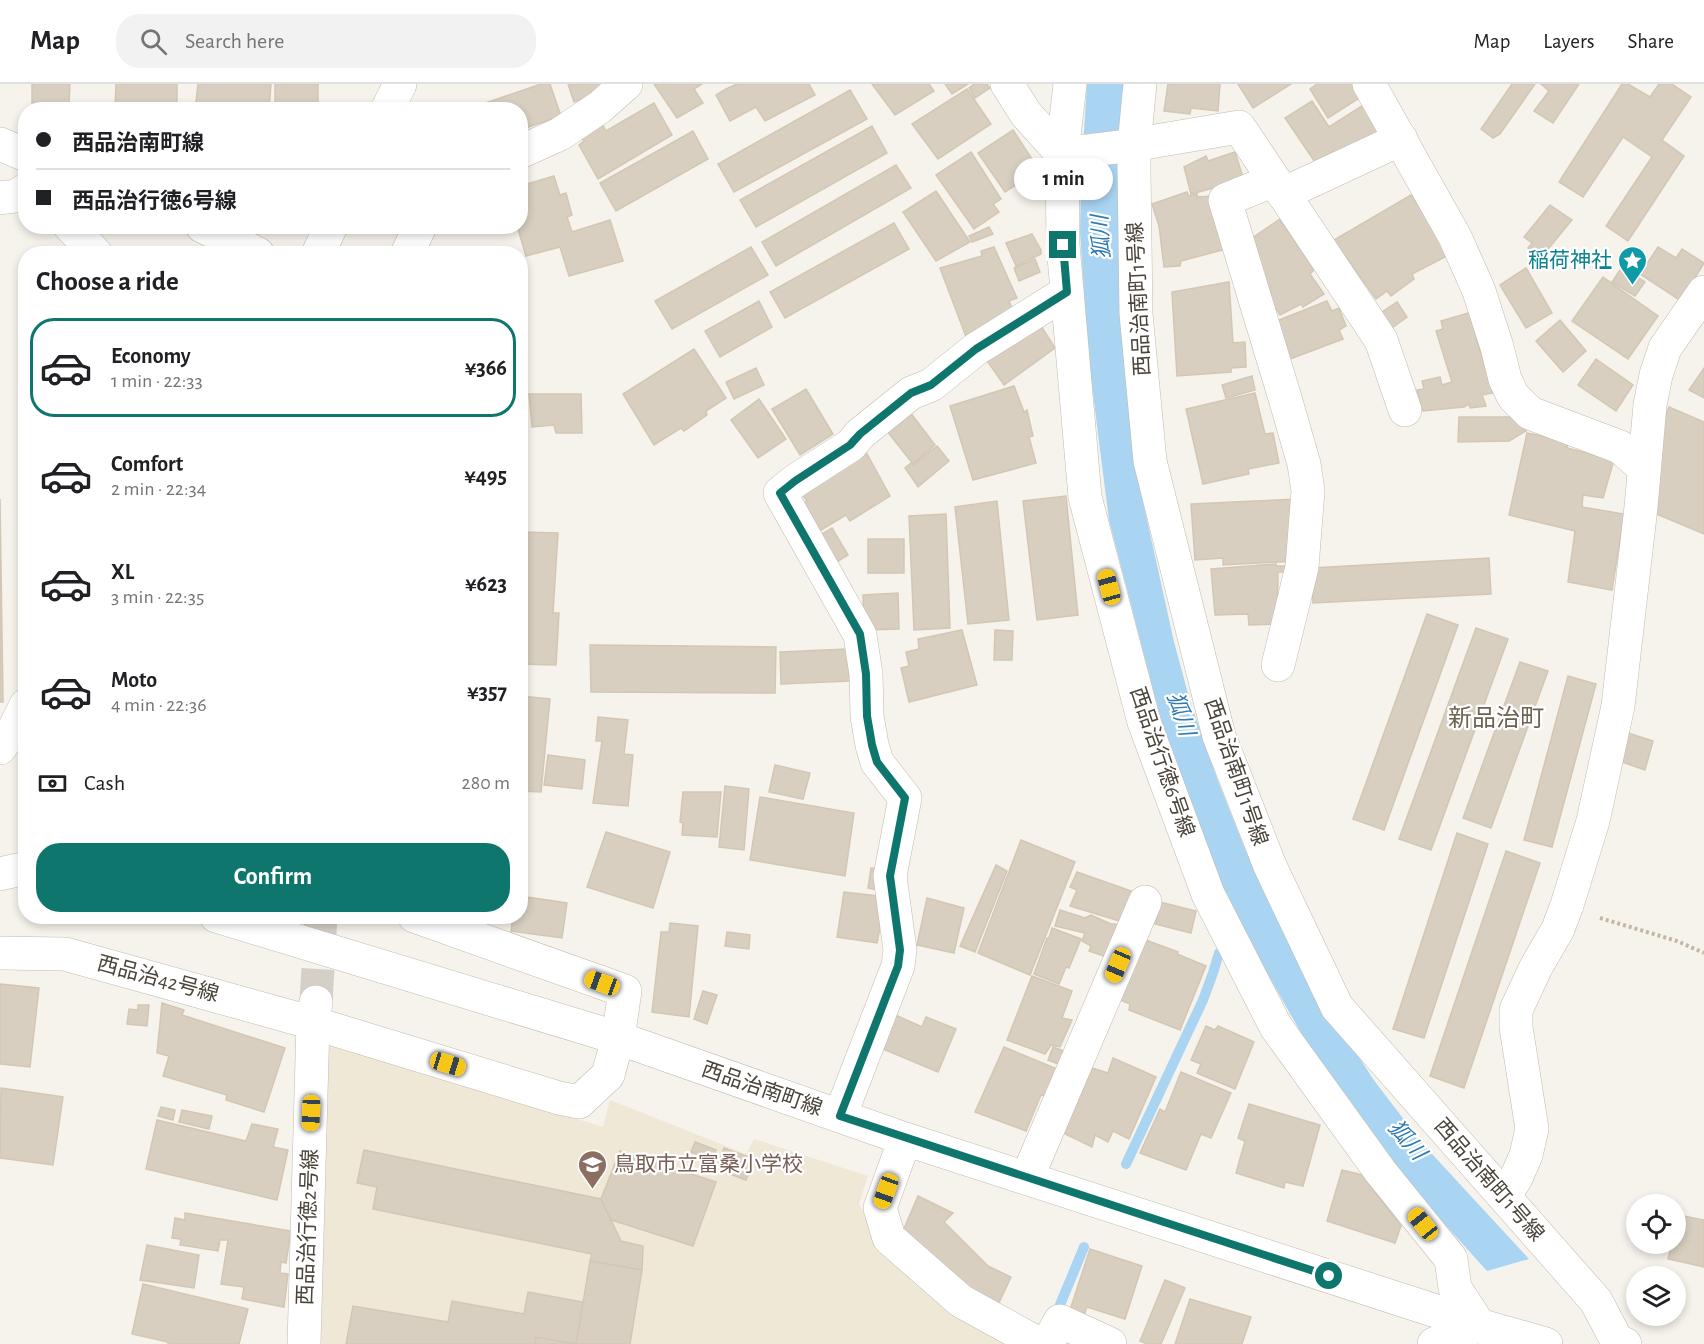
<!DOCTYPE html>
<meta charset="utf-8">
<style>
body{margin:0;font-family:"Alegreya Sans","Noto Sans JP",sans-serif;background:#f2f2f2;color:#202124;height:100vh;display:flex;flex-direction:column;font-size:22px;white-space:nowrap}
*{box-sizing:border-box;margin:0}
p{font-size:20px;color:#757577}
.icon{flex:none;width:33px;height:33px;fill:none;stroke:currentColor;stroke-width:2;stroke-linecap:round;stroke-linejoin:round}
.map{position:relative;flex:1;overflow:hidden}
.side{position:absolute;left:18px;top:162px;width:510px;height:678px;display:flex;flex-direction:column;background:#fff;border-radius:24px;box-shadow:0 3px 9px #0003}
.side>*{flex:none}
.hud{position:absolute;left:18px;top:18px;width:510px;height:132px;border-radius:24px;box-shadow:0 3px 9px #0003;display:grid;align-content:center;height:132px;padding:0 18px;background:#fff}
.buttons{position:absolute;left:1626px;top:1110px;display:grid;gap:12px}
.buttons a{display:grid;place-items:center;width:60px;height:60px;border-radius:50%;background:#fff;box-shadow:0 3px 9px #0003;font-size:30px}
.end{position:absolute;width:27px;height:27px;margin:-14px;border:8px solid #0f766e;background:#fff;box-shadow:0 0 0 3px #fff}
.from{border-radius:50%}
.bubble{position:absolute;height:42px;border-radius:21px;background:#fff;box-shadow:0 3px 9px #0003;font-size:20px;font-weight:600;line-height:42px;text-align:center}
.car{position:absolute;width:18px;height:36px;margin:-18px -9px;border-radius:8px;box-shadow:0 0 4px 2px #0007;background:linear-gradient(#f5c518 24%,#345 0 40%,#f5c518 0 76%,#345 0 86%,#f5c518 0)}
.hud b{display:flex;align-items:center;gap:21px;height:57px;font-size:22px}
.hud b+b{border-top:2px solid #e0e0e0}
.hud i{width:15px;height:15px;background:#202124}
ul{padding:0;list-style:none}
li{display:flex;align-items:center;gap:18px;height:99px;margin:0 12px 9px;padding:0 6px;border:3px solid transparent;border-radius:24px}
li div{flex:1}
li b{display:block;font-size:22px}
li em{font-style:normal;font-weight:600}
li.selected{border-color:#0f766e}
li>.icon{width:54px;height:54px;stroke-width:1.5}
h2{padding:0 18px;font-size:27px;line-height:72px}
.pay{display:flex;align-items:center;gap:15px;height:66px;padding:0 18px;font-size:22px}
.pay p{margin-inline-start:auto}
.cta{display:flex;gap:12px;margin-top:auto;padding:12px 18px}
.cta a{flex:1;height:69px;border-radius:24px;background:#0f766e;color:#fff;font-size:24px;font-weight:600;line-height:69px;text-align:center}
header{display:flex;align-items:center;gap:36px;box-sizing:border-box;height:84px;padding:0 30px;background:#fff;border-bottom:2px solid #e0e0e0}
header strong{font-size:28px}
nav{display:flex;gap:33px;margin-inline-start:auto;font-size:21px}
.search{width:420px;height:54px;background:#f2f2f2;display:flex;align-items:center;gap:15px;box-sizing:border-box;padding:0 21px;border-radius:24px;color:#757577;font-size:22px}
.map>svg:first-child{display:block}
.education{fill:#efe8d6}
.water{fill:#a9d4f2}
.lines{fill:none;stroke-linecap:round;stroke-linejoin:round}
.stream{stroke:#a9d4f2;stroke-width:10}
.building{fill:#d8cfc1;stroke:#d3c7b4;stroke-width:1.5}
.minor-tunnel{stroke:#d4d0c8;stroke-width:33;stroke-dasharray:33 16;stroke-linecap:butt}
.minor-casing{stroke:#c2bbae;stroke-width:34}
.tertiary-casing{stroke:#c2bbae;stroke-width:34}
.path{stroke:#c4b79f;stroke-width:4;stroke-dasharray:3 3;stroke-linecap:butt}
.minor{stroke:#fff;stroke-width:33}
.tertiary{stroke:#fff;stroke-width:33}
.route{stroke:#0f766e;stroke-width:8}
.labels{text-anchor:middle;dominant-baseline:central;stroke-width:4.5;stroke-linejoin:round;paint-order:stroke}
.culture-label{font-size:21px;fill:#0d838f;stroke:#fff;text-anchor:end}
.street-label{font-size:21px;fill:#4b4439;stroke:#fff}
.education-label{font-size:21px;fill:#785e54;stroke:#fff;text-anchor:start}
.water-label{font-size:22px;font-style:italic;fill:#2e7ab2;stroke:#fff}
.quarter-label{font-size:24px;fill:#6e6250;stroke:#fff}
</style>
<header>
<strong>Map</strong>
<div class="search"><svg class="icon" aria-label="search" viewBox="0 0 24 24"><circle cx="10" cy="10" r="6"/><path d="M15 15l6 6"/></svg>Search here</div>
<nav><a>Map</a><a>Layers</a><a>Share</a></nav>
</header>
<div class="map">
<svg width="1704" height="1260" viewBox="0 0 1704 1260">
<rect width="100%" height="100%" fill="#f6f3ec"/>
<polygon class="education" points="328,957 603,1043 610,1016 746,1070 754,1055 868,1092 859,1120 884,1160 1024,1260 317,1260"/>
<polygon class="water" points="1087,0 1125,0 1130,329 1142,413 1174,558 1190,617 1218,697 1243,760 1279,837 1338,940 1373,995 1421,1058 1529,1175 1487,1187 1403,1094 1343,1012 1301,949 1249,857 1222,803 1164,648 1109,436 1099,358 1088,268 1080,148 1081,93"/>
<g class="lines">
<g class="stream">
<polyline points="1126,1080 1203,916 1213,889 1219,869"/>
<polyline points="1057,1228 1084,1163"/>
</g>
</g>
<g class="building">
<polygon points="32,0 70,0 69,20 32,19"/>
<polygon points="116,0 177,0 177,26 115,26"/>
<polygon points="198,0 271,0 269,26 195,26"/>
<rect x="275" y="0" width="43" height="26"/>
<polygon points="541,0 550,0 561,32 520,46 520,26 465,26"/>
<polygon points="568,0 607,0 609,4 574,18"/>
<polygon points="654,0 702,0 694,5 703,19 677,34"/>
<polygon points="737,0 809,0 815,11 765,37 756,23 730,37 716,11 726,5"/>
<polygon points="872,0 929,0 934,7 895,31"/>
<polygon points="945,0 968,0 952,10"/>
<polygon points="974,0 987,0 990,4 975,14 969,4"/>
<polygon points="1168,0 1220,0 1218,27 1191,24 1190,30 1164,27"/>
<polygon points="1238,0 1291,0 1253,24"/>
<polygon points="1317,0 1353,0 1361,13 1328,34 1310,5"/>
<polygon points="1512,0 1535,0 1500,50 1493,54 1481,45"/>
<polygon points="1541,0 1579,0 1553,39 1534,27 1549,7"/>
<polygon points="1622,0 1628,0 1650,13 1659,0 1672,0 1691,13 1662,56 1684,72 1628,157 1606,142 1652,73 1623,53 1583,113 1559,98"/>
<polygon points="967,5 991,40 938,75 912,40"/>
<polygon points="850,6 867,35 734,108 718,80"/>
<polygon points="1312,17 1329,43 1365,20 1382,46 1317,81 1285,34"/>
<polygon points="654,19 672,51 598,95 579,61 584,57 581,52 602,40 606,47"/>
<polygon points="872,42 887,69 756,143 740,116"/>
<polygon points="1013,46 1032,75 1022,83 1028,93 1005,108 978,69"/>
<polygon points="693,47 708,75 616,127 600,99"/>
<polygon points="971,68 1001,115 993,120 999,128 974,145 936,91"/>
<polygon points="1235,68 1244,96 1191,110 1184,83 1206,72 1208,77"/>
<polygon points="896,81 911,104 776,182 762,158"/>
<polygon points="554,92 560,111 566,109 572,131 567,133 572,148 610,136 623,177 569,192 560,163 526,172 517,142 520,142 520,102"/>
<polygon points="936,107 970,158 936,177 903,128"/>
<polygon points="1187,108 1189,112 1197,110 1197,113 1212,112 1230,164 1181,177 1180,182 1164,183 1159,142 1152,120"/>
<polygon points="1411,111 1430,137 1447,172 1412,190 1414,195 1391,212 1387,207 1376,215 1334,156"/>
<polygon points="1550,121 1572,136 1540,175 1528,164 1532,159 1524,153"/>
<polygon points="1280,135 1314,186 1310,190 1324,210 1303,223 1301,220 1280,231 1268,213 1272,210 1242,161"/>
<polygon points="894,139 909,165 785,234 770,208"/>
<polygon points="989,143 993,150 972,158 969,152"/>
<polygon points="1032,150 1041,166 1041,170 1016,182 1006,159"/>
<polygon points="751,163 768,191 672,245 655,217"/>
<polygon points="994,163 1017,214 1009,217 1014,229 968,258 940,184 982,172 981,167"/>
<polygon points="1658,163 1676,174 1682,165 1704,179 1681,217 1640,190"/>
<polygon points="1035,175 1040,188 1019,197 1014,184"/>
<polygon points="1622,183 1645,198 1635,212 1612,198"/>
<polygon points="1526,184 1552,229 1526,244 1500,201"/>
<polygon points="1603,193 1658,232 1628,275 1572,237"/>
<polygon points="1229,198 1233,259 1245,258 1246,283 1231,284 1231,288 1177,292 1172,208"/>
<polygon points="759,217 772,243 720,273 705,247"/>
<polygon points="1327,217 1332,227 1339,224 1346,242 1339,246 1343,255 1285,277 1269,240"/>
<polygon points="1397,218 1407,233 1392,244 1382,228"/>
<polygon points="1472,228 1481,253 1476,254 1493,309 1482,311 1486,322 1470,324 1469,320 1464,323 1423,327 1417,306 1424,305 1422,297 1440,293 1442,301 1452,298 1436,247 1443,245 1441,237"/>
<polygon points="1036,234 1055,264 1004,301 983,271"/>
<polygon points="1560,236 1586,267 1563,288 1536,257"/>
<polygon points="694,265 726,314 706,327 707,331 684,347 681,344 654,361 623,310"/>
<polygon points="1596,275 1633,301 1616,327 1578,301"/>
<polygon points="756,284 764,301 734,315 726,298"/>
<polygon points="1704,284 1704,314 1689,306"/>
<polygon points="1252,292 1255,306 1226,314 1222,301"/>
<polygon points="1014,302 1024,328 1027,326 1033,352 1029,353 1036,379 973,396 950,322"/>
<polygon points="806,305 833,350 800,371 772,325"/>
<polygon points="1255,309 1265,350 1273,349 1279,379 1248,385 1249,390 1203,400 1186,325"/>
<polygon points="529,310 581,310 582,349 556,349 554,341 532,343"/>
<polygon points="520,311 523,311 524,337 520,338"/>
<polygon points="759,315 786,355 758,374 731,336"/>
<polygon points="906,323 935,361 913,380 883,342"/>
<polygon points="1669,323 1704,338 1704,450 1654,429 1658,353"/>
<polygon points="1459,333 1511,333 1526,347 1509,357 1458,358"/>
<polygon points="1527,349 1557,355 1568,359 1567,364 1614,376 1603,414 1583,411 1582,423 1624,430 1612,506 1568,498 1575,447 1509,431"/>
<polygon points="937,362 949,377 918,403 905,384 911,379 913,381"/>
<polygon points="866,368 890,412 850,437 846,431 811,452 795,423 807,417 798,405"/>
<polygon points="1066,412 1078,531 1037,536 1023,417"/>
<polygon points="0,415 3,618 0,618"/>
<polygon points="1297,415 1296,477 1223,481 1223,474 1195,476 1191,420"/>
<polygon points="997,417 1009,536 968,540 955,423"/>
<polygon points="946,430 950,544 914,546 909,432"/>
<polygon points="832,444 848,471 827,484 812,456"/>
<polygon points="520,448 558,449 553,529 559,529 556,581 520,580"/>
<rect x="868" y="455" width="36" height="34"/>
<polygon points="1489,474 1491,510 1313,519 1312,484"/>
<polygon points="1276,480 1277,482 1285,482 1285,488 1278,488 1277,540 1249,541 1248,530 1215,531 1211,485"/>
<polygon points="898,509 899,545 864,546 863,511"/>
<polygon points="1427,530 1458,541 1384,746 1353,735"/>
<polygon points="1476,544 1508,555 1431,766 1399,755"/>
<polygon points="962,546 977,601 909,618 901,584 909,582 906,568 919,565 918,555"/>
<polygon points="995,546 1013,547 1012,576 994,576"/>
<polygon points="590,561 776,563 775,609 591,608"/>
<polygon points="847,565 850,597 781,600 780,568"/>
<polygon points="1520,578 1548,587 1491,744 1463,734"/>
<polygon points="1568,592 1596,600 1552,763 1524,756"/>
<polygon points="520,612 550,615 541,708 520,707"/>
<polygon points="598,633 628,636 624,670 633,671 628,722 593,719 602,657 596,657"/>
<polygon points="1628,649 1653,657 1645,686 1622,678"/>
<polygon points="548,671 585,676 582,705 544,701"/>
<polygon points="775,681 810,689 803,715 769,708"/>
<polygon points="725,702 749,705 744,766 719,763"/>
<polygon points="683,708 721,708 717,753 682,751 683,739 680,738"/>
<polygon points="760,713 854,729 845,792 750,776"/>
<polygon points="606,748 670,768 653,824 587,803"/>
<polygon points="1457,749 1488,760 1424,954 1393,945"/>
<polygon points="1021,756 1075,778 1030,891 978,869"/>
<polygon points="1506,767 1540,779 1464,1004 1430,992"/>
<polygon points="996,781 1007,787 975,868 960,862"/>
<polygon points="871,784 885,786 882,807 868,804"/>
<polygon points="1077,788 1131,807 1126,839 1070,822 1077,806 1070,803"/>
<polygon points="844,808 886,813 877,859 837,853"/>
<polygon points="520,812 567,819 562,854 511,847 513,832 520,832"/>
<polygon points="927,814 964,824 954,869 917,861"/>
<polygon points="1160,818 1196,827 1191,849 1155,840"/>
<polygon points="1060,826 1085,834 1091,831 1111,840 1115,840 1123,843 1110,874 1089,867 1091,862 1082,857 1085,849 1055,842"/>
<polygon points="670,839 698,842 689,933 652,928 661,848 669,848"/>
<polygon points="1052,844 1081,855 1069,884 1066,883 1059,900 1034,890 1047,854 1049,854"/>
<polygon points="727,848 750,851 749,865 725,862"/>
<polygon points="1143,855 1178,868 1177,870 1206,882 1180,946 1129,926 1130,920 1118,915"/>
<polygon points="1032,892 1072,907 1062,934 1072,936 1060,963 1051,961 1045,970 1007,956"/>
<polygon points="0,900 39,904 30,983 0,980"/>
<polygon points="703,907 717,911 707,940 694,935"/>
<polygon points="162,919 184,926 182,931 285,964 264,1028 226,1016 227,1011 163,992 169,972 157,969"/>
<polygon points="138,921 149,921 147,942 127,940 129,925 138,926"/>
<polygon points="889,928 922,943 926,933 956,945 938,988 876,962"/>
<polygon points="1206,942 1215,946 1218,942 1254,958 1235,1005 1197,989 1201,980 1191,976"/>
<polygon points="1004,963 1057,985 1046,1012 1041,1011 1026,1047 975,1028"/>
<polygon points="1053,963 1066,968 1061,981 1048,976"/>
<polygon points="1113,974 1156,993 1129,1055 1113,1047 1108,1058 1095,1051 1092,1063 1061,1048 1071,1024 1074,1026 1092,984 1108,989"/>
<polygon points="1181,988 1231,1009 1211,1054 1201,1050 1186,1086 1140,1069 1160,1025 1165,1028"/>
<polygon points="1,1004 63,1013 53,1081 0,1074"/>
<polygon points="1249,1020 1320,1041 1303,1102 1285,1098 1284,1104 1236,1089 1245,1057 1238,1054"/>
<polygon points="161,1023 175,1026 173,1036 158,1032"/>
<polygon points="182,1026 212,1032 209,1045 179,1038"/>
<polygon points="157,1036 246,1057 252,1040 278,1045 273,1063 288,1066 277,1116 146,1085"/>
<polygon points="695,1058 716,1066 712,1076 691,1068"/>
<polygon points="724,1064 754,1075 746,1096 716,1085"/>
<polygon points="364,1066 601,1115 621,1157 643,1162 642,1186 590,1177 592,1170 373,1125 377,1103 357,1099"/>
<polygon points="620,1067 716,1098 693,1162 611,1136 601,1115"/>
<polygon points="1342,1086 1362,1091 1401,1142 1395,1159 1327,1137"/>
<polygon points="918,1112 953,1129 944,1138 988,1182 1011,1193 997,1223 915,1166 903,1147"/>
<polygon points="185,1129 291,1147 286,1179 281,1178 280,1189 288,1190 284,1223 242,1215 244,1203 221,1200 228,1156 220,1156 218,1167 180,1161 181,1155 172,1154 175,1134 185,1136"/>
<polygon points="1678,1131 1704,1136 1704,1183 1668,1175 1672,1160 1676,1160 1676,1144"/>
<polygon points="147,1161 199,1171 194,1204 140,1196"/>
<polygon points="1090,1165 1142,1182 1125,1235 1087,1223 1083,1234 1069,1229"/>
<polygon points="590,1177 642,1186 630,1260 535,1260 536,1253 576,1260"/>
<polygon points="1165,1196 1185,1204 1161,1260 1147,1260 1140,1257"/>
<polygon points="143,1200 248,1225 239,1260 168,1260 168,1258 132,1250"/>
<polygon points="528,1208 583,1218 576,1260 536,1253 535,1260 346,1260 353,1222 448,1238 452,1217 524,1230"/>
<polygon points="1190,1215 1251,1233 1242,1260 1175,1260"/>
</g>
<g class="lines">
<polyline class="minor-tunnel" points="316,918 321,832"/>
<defs>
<g id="minor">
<polyline points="1007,0 1026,30 1062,70"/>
<polyline points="1070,0 1062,70 1063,161 1085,413 1144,638 1208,810 1276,943 1380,1087 1451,1175 1455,1204 1479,1241 1494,1250"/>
<polyline points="1140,0 1134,61 1134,87 1136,230 1150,377 1219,652 1270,782 1337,923 1596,1217 1617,1257 1625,1260"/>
<polyline points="1369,0 1455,153 1479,207 1497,263 1505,295 1513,312 1530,329 1620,363 1644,384"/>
<polyline points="0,60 26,71"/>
<polyline points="520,68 560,50 600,23 626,0"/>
<polyline points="1062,70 1126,62 1239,43 1381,256 1405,326"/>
<polyline points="1274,96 1225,116 1285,314 1304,380 1308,407 1302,483 1278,581"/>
<polyline points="1283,110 1401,55"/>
<polyline points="0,114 16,112 26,106"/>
<polyline points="70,142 96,170"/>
<polyline points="202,142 258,170"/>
<polyline points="407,170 420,142"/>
<polyline points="0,664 14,645 26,621"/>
<polyline points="0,869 65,870 313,939 559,1014 579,1018 608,991 618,954 625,907 414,832"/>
<polyline points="840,1032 898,882 900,866 890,792 905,714 877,678 872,661 867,632 866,590 860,551 780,409 795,397 851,361 860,350 911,309 931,301 976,265 1067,208"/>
<polyline points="905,1055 880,1124 889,1154 961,1217 1039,1260"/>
<polyline points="1027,1094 1145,818"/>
<polyline points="1504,1112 1516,1094 1526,1071 1532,1045 1516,943 1516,926 1536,883 1558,845 1567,821 1593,737 1618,622 1641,423 1650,321 1656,291 1665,264 1704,208"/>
<polyline points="304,1260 313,939 316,918"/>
<polyline points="1047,1260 1060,1237 1110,1260"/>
<polyline points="1434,1260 1479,1241"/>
</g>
<g id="tertiary">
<polyline points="387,26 400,0"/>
<polyline points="318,170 331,142"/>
<polyline points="0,790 26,784"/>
<polyline points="216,832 618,954 905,1055 1479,1241 1546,1260"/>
</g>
</defs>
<use href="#minor" class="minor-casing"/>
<use href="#tertiary" class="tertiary-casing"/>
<polyline class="path" points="1600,834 1677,857 1704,869"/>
<use href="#minor" class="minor"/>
<use href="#tertiary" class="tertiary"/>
</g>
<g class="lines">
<polyline class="route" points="1063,161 1067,208 976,265 931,301 911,309 860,350 850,361 795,397 780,409 860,550 866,590 867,632 872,661 877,678 905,714 890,792 900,866 898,882 840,1032 1329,1192"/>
</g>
<defs>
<symbol id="sight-pin" viewBox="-11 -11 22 30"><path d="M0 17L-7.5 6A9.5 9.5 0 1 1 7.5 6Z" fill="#0f9aa8" stroke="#fff"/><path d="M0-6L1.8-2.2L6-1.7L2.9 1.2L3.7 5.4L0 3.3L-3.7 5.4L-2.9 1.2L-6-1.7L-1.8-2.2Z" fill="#fff"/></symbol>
<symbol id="school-pin" viewBox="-11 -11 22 30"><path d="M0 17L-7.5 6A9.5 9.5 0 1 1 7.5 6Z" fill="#8d6e63" stroke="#fff"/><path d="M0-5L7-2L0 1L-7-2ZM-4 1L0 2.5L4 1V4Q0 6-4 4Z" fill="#fff"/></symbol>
</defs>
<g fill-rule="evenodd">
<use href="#sight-pin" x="1616" y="160" width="33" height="45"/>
<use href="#school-pin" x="576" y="1064" width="33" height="45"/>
</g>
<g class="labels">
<g class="culture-label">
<text x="1612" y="176">稲荷神社</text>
</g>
<g class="street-label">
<text transform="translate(1139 215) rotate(-93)">西品治南町1号線</text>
<text transform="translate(1162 678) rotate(71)">西品治行徳6号線</text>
<text transform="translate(1236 688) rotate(71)">西品治南町1号線</text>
<text transform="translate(158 895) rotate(15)">西品治42号線</text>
<text transform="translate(762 1005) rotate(19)">西品治南町線</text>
<text transform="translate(1489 1096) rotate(49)">西品治南町1号線</text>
<text transform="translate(308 1143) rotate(-88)">西品治行徳2号線</text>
</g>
<g class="education-label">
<text x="614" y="1080">鳥取市立富桑小学校</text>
</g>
<g class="water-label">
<text transform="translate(1101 153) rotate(-93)">狐川</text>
<text transform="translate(1181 630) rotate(72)">狐川</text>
<text transform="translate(1407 1056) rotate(50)">狐川</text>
</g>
<g class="quarter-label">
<text x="1496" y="635">新品治町</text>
</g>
</g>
</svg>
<div class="buttons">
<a><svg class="icon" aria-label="locate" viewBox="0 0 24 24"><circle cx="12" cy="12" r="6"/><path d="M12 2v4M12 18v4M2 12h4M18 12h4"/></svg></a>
<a><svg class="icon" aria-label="layers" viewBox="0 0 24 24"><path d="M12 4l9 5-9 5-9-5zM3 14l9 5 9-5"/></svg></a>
</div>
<i class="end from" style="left:1329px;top:1192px"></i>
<i class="end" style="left:1063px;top:161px"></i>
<div class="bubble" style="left:1014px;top:74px;width:99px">1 min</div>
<i class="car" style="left:1109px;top:503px;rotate:345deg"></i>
<i class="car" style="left:1118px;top:881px;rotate:203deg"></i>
<i class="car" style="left:602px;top:899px;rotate:290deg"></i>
<i class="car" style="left:448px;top:980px;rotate:107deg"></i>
<i class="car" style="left:311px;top:1029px;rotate:182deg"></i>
<i class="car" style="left:886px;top:1107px;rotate:200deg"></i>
<i class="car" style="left:1423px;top:1140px;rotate:321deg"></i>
<div class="hud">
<b><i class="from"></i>西品治南町線</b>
<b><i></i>西品治行徳6号線</b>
</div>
<section class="side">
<h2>Choose a ride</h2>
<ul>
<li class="selected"><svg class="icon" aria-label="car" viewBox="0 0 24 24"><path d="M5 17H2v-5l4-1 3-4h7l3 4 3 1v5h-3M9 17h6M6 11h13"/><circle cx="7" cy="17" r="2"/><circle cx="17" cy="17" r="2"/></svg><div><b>Economy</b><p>1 min · 22:33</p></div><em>¥366</em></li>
<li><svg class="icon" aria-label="car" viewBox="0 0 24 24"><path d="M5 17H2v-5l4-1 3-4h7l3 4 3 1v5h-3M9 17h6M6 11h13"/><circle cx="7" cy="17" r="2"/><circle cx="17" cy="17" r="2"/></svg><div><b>Comfort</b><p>2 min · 22:34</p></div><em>¥495</em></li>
<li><svg class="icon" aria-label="car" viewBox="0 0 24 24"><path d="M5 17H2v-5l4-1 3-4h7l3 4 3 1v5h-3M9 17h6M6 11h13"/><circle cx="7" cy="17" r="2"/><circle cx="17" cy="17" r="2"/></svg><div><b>XL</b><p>3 min · 22:35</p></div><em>¥623</em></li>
<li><svg class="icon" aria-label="car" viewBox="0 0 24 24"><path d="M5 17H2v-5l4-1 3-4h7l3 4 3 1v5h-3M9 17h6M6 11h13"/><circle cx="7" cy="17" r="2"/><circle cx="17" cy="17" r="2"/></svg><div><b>Moto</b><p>4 min · 22:36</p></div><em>¥357</em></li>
</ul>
<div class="pay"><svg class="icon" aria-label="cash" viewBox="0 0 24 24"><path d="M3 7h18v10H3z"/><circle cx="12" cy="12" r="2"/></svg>Cash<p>280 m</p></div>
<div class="cta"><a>Confirm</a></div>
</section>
</div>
